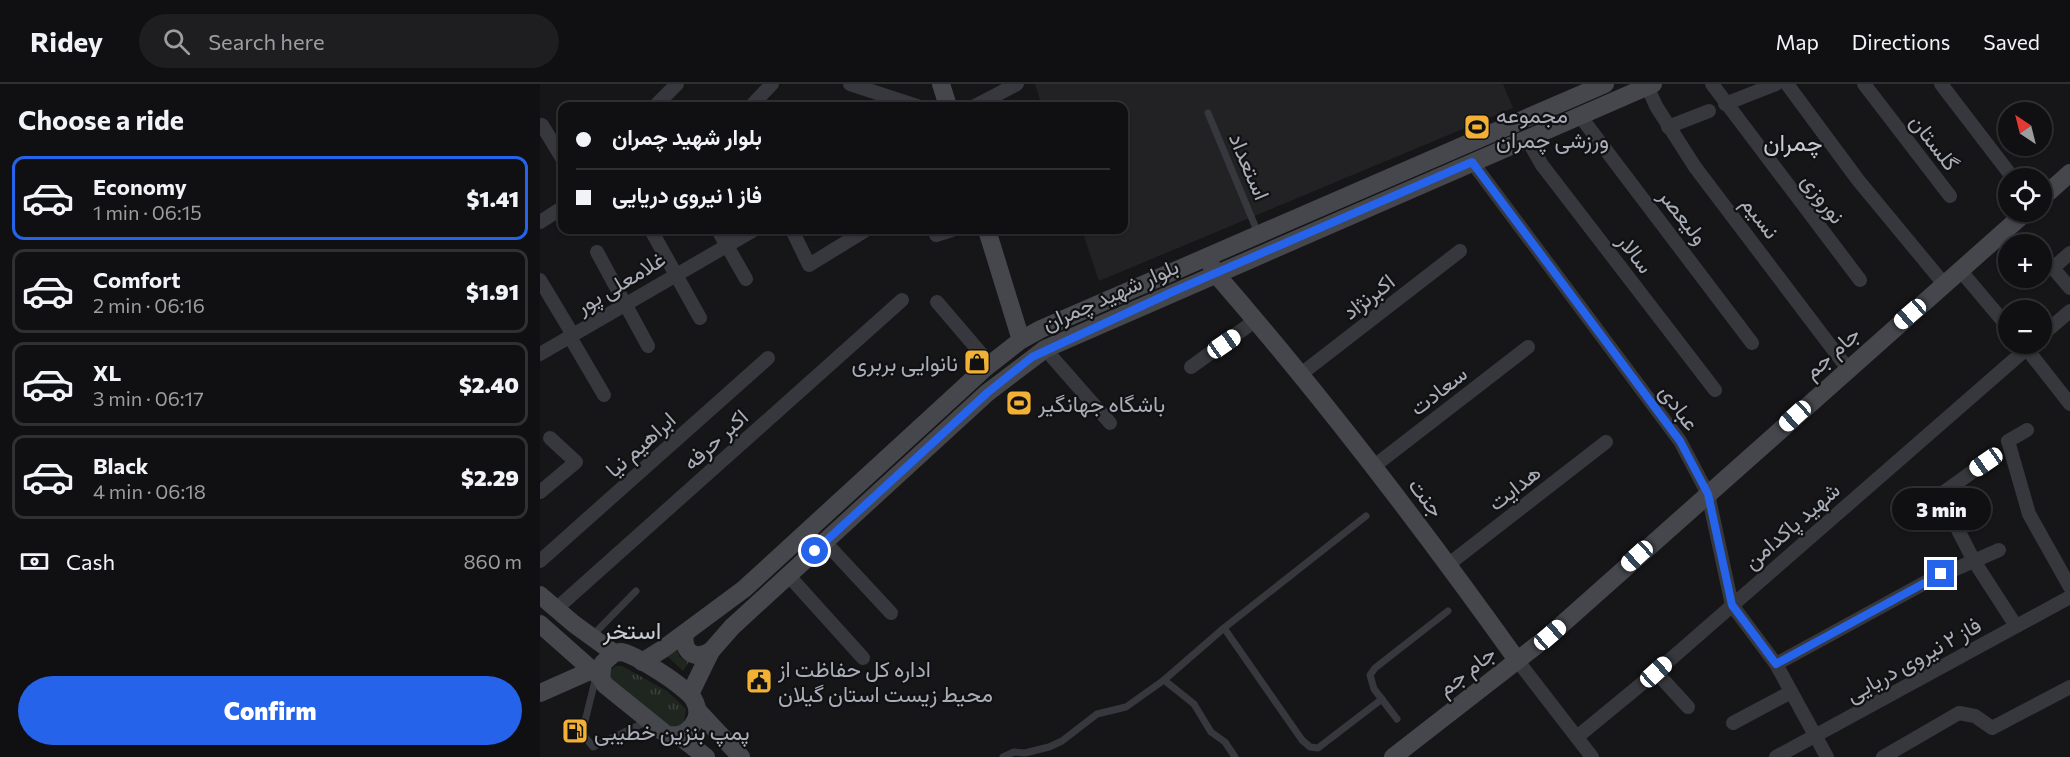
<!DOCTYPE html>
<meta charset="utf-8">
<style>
body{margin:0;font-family:Commissioner,Vazirmatn,sans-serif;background:#1e1e20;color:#f1f3f6;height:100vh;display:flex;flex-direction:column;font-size:22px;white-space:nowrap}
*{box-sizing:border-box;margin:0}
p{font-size:20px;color:#9c9d9f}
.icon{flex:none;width:33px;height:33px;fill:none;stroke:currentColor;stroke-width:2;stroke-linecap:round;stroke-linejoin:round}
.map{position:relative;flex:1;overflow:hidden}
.details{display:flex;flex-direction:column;background:#101012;width:540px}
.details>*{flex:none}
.banner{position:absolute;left:18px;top:18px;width:570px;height:132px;border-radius:12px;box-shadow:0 2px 4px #0004,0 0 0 2px #303032;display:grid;align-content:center;height:132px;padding:0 18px;background:#101012}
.needle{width:39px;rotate:325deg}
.tools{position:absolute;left:1458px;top:18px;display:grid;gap:12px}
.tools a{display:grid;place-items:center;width:54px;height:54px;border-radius:50%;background:#101012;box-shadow:0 2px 4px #0004,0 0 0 2px #303032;font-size:30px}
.end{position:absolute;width:27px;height:27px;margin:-14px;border:8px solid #2563eb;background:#fff;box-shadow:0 0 0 3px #fff}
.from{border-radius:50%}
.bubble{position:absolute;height:42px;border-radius:21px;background:#101012;box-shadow:0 2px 4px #0004,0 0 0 2px #303032;font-size:20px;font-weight:800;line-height:42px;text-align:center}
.car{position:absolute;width:18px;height:36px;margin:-18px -9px;border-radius:8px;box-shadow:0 0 4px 2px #0007;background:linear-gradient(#fff 24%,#345 0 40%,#fff 0 76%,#345 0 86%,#fff 0)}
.banner b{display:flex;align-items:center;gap:21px;height:57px;font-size:22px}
.banner b+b{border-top:2px solid #303032}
.banner i{width:15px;height:15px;background:#f1f3f6}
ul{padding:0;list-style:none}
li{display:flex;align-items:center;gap:18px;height:84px;margin:0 12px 9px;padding:0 6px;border:3px solid #303032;border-radius:12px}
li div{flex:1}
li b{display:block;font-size:22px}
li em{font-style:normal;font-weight:800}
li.active{border-color:#2563eb}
li>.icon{width:54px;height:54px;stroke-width:1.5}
h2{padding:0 18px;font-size:27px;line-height:72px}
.pay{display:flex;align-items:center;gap:15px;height:66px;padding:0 18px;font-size:22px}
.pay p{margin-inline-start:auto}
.cta{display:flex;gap:12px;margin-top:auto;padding:12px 18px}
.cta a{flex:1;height:69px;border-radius:36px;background:#2563eb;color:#fff;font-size:24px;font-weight:800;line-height:69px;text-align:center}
header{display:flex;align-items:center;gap:36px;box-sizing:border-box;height:84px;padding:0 30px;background:#101012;border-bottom:2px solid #303032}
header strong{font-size:28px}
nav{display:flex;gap:33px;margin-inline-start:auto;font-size:21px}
.search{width:420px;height:54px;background:#1e1e20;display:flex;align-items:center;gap:15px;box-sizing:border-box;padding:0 21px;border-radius:33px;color:#9c9d9f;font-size:22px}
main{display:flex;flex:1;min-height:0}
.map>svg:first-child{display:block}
.built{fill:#222225}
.grass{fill:url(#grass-tufts)}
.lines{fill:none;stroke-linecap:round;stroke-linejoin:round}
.lane{stroke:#37383d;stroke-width:7}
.street{stroke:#37383d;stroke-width:14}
.secondary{stroke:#45474d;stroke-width:18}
.route{stroke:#2563eb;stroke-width:8}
.labels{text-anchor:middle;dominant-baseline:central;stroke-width:4.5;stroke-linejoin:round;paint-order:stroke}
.poi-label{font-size:22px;fill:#a8adb8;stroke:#111113;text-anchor:start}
.street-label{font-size:22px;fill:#a8adb8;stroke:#111113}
.neighbourhood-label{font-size:24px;fill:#c9ccd4;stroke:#111113}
</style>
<header>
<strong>Ridey</strong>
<div class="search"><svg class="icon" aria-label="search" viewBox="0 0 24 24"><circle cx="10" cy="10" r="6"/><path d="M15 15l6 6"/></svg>Search here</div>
<nav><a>Map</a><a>Directions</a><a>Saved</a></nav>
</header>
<main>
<section class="details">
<h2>Choose a ride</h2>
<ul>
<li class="active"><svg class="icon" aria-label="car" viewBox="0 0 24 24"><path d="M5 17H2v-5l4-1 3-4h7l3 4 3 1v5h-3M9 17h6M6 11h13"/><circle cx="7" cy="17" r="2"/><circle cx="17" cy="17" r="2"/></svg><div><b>Economy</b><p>1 min · 06:15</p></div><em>$1.41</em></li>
<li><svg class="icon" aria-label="car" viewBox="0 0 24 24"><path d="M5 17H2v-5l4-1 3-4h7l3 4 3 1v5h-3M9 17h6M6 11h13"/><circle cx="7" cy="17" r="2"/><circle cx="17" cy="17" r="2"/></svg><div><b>Comfort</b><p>2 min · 06:16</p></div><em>$1.91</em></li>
<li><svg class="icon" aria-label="car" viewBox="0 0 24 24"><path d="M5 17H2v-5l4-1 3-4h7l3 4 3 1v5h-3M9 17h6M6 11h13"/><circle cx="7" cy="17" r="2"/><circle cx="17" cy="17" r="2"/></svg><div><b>XL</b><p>3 min · 06:17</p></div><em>$2.40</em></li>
<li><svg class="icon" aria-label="car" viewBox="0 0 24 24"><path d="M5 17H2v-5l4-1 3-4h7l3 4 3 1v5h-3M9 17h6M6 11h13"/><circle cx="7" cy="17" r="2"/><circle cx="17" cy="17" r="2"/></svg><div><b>Black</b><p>4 min · 06:18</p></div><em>$2.29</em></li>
</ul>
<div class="pay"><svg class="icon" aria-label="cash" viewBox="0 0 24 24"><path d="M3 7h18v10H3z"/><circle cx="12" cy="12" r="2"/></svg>Cash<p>860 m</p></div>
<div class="cta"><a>Confirm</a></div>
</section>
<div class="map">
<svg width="1530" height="673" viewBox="0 0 1530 673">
<defs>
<pattern id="grass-tufts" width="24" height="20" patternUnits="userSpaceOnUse" patternTransform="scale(1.5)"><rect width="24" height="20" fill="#1e261f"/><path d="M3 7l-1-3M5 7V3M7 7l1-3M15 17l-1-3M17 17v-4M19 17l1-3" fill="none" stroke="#3c433d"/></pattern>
</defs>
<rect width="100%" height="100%" fill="#161618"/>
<polygon class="built" points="495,0 963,0 973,24 559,197 542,146 584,146 584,22 502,22"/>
<g class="grass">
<polygon points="136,565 140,573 149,578 143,587 127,572"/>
<polygon points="76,582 82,582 127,607 146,625 144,639 131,645 73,600 69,588"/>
</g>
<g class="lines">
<g class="lane">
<polyline points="668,29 718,149"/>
<polyline points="684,544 762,656 770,663 778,664 842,615"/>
<polyline points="53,551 96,507"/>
<polyline points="56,593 42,649 53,663 108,637"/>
<polyline points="624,596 654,620 671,648 685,658 695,673"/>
<polyline points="857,635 834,605 830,591 835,584 908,527"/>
<polyline points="463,673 474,668 485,669 509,663 522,657 557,630 586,623 624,596 684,544 826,432"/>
</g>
<g class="street">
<polyline points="310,0 377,22"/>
<polyline points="1172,0 1320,196"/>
<polyline points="1247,0 1318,96 1404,200"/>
<polyline points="1324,0 1410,112"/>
<polyline points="1401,0 1473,94"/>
<polyline points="1107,2 1116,22 1155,83 1308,285"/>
<polyline points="1185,20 1236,0"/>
<polyline points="118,22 117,20 137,0"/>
<polyline points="211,22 232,0"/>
<polyline points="435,22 477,0"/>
<polyline points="1040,32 1212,259"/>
<polyline points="2,41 22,74"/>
<polyline points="1128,43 1169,27"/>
<polyline points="987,55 1002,81 1175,306"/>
<polyline points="932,78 1140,357 1168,410 1192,521 1236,580 1287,673"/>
<polyline points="0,138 22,124"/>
<polyline points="111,146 160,234"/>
<polyline points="178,146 206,195"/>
<polyline points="252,146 269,181 326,146"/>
<polyline points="396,151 412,146"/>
<polyline points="57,168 108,262"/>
<polyline points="1530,169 1513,184 1530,204"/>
<polyline points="1420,186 1468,243"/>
<polyline points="0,196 33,251"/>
<polyline points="397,218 450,280"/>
<polyline points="1502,251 1530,227"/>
<polyline points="30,253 64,311"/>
<polyline points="1483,260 1530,320"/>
<polyline points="505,265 570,339"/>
<polyline points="0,270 214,146"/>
<polyline points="651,283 716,236"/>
<polyline points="761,290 920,167"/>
<polyline points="1487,346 1468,357 1489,430 1530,503"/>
<polyline points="1446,378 1400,411 1434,477 1476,542"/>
<polyline points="833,383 988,263"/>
<polyline points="0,408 36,378 10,354"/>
<polyline points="285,458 351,529"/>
<polyline points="0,477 228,274"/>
<polyline points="909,480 1066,358"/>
<polyline points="249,492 323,574"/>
<polyline points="16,525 362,216"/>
<polyline points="977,576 1052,673"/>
<polyline points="1236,580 1388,497 1459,466"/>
<polyline points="1116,588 1148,623"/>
<polyline points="1193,639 1251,608"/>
<polyline points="1037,653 1116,588 1492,260"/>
<polyline points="1236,673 1530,513"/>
<polyline points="1343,673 1419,629 1435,632 1452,644 1530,603"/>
</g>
<g class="secondary">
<polyline points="401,0 408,22"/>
<polyline points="1502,114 1530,89"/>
<polyline points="447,146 481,256"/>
<path d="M671 181 675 189C782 312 882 443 977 576"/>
<polyline points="0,511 34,540 74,569"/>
<polyline points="0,540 61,594"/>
<path d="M145 550C142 568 155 577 171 567"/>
<path d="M81 568C95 570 148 604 154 616 159 625 158 635 152 642 145 651 137 652 127 651L65 601 61 594 63 579 74 569Z"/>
<polyline points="102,578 123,565 204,505 444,285 481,256 501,245 1065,0"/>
<polyline points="0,609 52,586"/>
<polyline points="150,610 171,567 192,543 447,309 505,265 1113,0"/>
<polyline points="158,627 201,673"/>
<polyline points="139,652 166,673"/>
<polyline points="853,673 1010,551 1486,128"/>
</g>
</g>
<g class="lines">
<polyline class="route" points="275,467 447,309 492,273 632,208 932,78 1140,357 1168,410 1192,521 1236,580 1401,490"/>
</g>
<defs>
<symbol id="stadium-square" viewBox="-11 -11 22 22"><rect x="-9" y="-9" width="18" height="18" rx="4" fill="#f2b134" stroke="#111113"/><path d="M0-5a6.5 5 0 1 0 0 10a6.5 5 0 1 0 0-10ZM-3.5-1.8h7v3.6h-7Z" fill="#111"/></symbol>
<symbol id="shop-square" viewBox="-11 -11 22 22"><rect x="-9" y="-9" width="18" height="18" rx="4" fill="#f2b134" stroke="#111113"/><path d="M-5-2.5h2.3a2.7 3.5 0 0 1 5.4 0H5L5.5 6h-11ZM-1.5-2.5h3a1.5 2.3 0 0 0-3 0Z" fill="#111"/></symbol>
<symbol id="civic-square" viewBox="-11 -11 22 22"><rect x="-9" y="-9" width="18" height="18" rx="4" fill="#f2b134" stroke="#111113"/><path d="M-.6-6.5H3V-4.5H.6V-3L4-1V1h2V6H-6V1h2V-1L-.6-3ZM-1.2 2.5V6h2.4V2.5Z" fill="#111"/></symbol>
<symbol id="fuel-square" viewBox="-11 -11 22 22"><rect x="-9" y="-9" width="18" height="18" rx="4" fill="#f2b134" stroke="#111113"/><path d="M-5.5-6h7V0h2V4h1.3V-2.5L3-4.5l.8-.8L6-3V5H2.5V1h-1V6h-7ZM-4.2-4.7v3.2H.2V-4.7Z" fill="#111"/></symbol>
</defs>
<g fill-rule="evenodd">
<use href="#stadium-square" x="922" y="28" width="30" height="30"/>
<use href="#shop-square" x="422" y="263" width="30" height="30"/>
<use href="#stadium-square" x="464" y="304" width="30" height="30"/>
<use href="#civic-square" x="204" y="582" width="30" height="30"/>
<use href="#fuel-square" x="20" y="632" width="30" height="30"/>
</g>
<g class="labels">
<g class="poi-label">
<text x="956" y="30">مجموعه<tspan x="956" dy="25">ورزشی چمران</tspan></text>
<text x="418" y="278" text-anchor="end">نانوایی بربری</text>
<text x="498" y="319">باشگاه جهانگیر</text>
<text x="238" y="584">اداره کل حفاظت از<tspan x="238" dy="25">محیط زیست استان گیلان</tspan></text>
<text x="54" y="647">پمپ بنزین خطیبی</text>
</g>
<g class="street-label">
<text transform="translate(1395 58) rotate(52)">گلستان</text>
<text transform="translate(710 82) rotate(67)">استعداد</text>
<text transform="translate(1284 114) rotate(53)">نوروزی</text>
<text transform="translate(1144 132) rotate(52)">ولیعصر</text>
<text transform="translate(1221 133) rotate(52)">نسیم</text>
<text transform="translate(1096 169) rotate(53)">سالار</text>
<text transform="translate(80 198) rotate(-31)">غلامعلی پور</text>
<text transform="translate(570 210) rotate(-24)">بلوار شهید چمران</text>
<text transform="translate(828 212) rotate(-38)">اکبرنژاد</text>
<text transform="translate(1291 268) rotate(-42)">جام جم</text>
<text transform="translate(898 306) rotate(-38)">سعادت</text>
<text transform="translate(1140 323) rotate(54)">عبادی</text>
<text transform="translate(175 355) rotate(-42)">اکبر حرفه</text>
<text transform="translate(100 360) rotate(-42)">ابراهیم نیا</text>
<text transform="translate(974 403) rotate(-38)">هدایت</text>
<text transform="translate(887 413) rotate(52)">جنت</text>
<text transform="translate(1251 441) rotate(-41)">شهید پاکدامن</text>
<text transform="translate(1373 575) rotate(-29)">فاز ۲ نیروی دریایی</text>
<text transform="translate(926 586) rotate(-38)">جام جم</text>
</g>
<g class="neighbourhood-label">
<text x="1253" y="57">چمران</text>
<text x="92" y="545">استخر</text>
</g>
</g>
</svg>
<div class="tools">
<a><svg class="needle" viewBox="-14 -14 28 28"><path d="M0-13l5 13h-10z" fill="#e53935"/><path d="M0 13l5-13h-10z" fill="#9c9d9f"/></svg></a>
<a><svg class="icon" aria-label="locate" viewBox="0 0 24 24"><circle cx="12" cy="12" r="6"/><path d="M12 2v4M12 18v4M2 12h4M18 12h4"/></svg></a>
<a>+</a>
<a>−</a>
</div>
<i class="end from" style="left:275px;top:467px"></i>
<i class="end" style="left:1401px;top:490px"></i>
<div class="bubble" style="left:1352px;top:404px;width:99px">3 min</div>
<i class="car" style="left:1370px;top:230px;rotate:229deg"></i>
<i class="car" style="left:684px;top:260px;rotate:55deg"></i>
<i class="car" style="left:1255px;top:332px;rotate:228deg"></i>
<i class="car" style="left:1446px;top:378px;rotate:235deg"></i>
<i class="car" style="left:1097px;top:472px;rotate:228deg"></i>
<i class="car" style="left:1010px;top:551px;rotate:49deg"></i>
<i class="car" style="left:1116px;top:588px;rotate:48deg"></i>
<div class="banner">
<b><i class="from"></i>بلوار شهید چمران</b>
<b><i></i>فاز ۱ نیروی دریایی</b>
</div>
</div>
</main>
